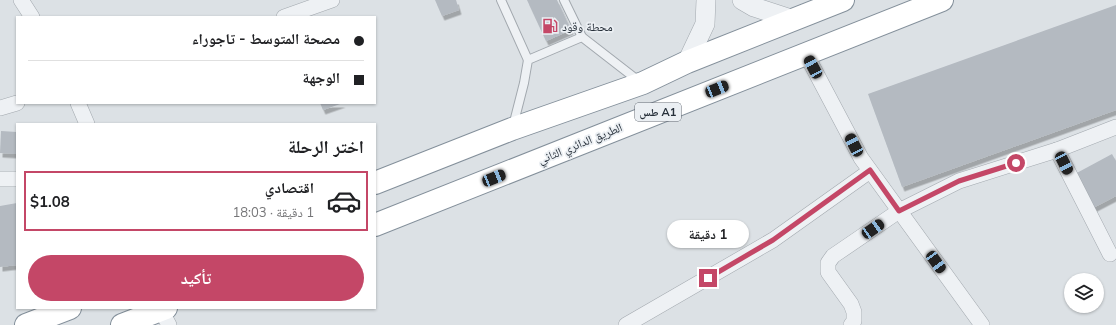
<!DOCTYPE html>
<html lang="ar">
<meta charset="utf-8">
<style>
body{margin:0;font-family:Mulish,"Noto Naskh Arabic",sans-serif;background:#f6f6f6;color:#202124;direction:rtl;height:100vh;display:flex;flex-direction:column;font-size:15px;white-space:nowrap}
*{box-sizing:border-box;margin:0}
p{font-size:13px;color:#757577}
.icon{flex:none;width:22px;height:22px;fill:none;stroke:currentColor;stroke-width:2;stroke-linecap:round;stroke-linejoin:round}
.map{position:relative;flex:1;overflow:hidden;direction:ltr}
.panel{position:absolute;left:16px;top:123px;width:360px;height:186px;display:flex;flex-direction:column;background:#fff;border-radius:0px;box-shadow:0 1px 3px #0004;direction:rtl}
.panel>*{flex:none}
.banner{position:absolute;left:16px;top:16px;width:360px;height:88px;border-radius:0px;box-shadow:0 1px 3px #0004;direction:rtl;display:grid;align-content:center;height:88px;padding:0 12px;background:#fff}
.fabs{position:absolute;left:1064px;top:273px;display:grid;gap:8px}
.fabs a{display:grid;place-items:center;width:40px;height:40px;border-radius:50%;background:#fff;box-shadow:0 1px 3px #0004;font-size:20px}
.end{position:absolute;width:18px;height:18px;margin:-9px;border:5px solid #c44767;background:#fff;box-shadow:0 0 0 2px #fff}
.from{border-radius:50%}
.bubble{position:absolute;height:28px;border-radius:14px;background:#fff;box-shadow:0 1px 3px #0004;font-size:13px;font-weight:700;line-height:28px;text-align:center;direction:rtl}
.car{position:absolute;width:12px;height:24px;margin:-12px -6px;border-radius:5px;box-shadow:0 0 3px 1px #0007;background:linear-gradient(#222 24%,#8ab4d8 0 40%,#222 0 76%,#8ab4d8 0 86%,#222 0)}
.banner b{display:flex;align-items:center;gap:14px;height:38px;font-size:15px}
.banner b+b{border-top:1px solid #e0e0e0}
.banner i{width:10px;height:10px;background:#202124}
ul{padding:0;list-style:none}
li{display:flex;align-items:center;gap:12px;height:60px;margin:0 8px 6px;padding:0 4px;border:2px solid transparent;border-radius:0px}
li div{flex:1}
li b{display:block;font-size:15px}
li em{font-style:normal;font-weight:700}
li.active{border-color:#c44767}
li>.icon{width:36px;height:36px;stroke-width:1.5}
h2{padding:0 12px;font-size:18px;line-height:48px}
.cta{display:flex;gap:8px;margin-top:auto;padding:8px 12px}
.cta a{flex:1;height:46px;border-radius:24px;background:#c44767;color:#fff;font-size:16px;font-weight:700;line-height:46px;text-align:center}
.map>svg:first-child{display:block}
.building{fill:#b4bac1;filter:url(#shadow)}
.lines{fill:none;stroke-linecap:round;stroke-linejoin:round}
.service-casing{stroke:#a2a8ae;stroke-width:10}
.minor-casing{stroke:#a2a8ae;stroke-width:16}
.tertiary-casing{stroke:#a2a8ae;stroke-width:20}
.trunk-casing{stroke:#84909b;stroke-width:24}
.service{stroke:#eef1f4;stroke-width:8}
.minor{stroke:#eef1f4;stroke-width:15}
.tertiary{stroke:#eef1f4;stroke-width:19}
.trunk{stroke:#fff;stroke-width:22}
.route{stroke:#c44767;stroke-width:5}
.labels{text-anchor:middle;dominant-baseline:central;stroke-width:3.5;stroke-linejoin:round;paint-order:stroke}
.shield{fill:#ebeff3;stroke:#626972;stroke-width:1}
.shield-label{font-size:11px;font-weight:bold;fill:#27303a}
.poi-label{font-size:12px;fill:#27303a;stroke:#ebeff3;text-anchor:start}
.street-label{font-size:12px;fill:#27303a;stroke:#ebeff3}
</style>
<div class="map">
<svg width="1116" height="325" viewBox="0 0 1116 325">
<defs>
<filter id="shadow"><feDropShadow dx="2.5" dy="4.5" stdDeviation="0" flood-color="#0004"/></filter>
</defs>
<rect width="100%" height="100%" fill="#dce1e5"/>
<g class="building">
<polygon points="435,0 456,0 459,10 442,16"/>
<polygon points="527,0 557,0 571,30 546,41"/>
<polygon points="1116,5 1116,110 902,187 868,94"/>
<polygon points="320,103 343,103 323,110"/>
<polygon points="1,131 17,132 17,154 0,153"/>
<polygon points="1112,154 1116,161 1116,196 1091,209 1073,175"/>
<polygon points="17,203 17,265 0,267 0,206"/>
</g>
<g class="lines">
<defs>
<g id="service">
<polyline points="501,0 528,60"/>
<polyline points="564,0 582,37"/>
<polyline points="513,126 524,83 528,60 582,37 640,82"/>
</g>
<g id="minor">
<polyline points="21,0 32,17"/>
<polyline points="284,17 332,0"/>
<polyline points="806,54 861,158 982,325"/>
<polyline points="78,103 87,124"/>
<polyline points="0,108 17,103"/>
<polyline points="1057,150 1110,254"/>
<polyline points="0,179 17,179"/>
<polyline points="161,310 169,325"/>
<polyline points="626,325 773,240 870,171"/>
<polyline points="851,325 854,321 854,312 851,304 828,272 828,263 833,256 899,211 959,181 1057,150 1116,127"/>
</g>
<g id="tertiary">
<polyline points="742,0 754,7 794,20"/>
<polyline points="687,62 705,24 706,0"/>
</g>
<g id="trunk">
<polyline points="375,183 512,129 643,83 687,62 843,0"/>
<polyline points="375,225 942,0"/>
<polyline points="26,325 70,308"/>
<polyline points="122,325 166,308"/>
</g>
</defs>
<use href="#service" class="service-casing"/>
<use href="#minor" class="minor-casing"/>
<use href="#tertiary" class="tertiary-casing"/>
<use href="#trunk" class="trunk-casing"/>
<use href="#service" class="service"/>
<use href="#minor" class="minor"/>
<use href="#tertiary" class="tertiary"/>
<use href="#trunk" class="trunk"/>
</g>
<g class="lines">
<polyline class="route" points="708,278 773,240 870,170 899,211 959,181 1016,163"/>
</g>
<defs>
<symbol id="fuel-bare" viewBox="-9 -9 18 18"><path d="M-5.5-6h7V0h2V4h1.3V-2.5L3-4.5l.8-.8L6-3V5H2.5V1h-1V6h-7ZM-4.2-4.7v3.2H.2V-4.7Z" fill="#c44767" stroke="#ebeff3" stroke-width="2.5" paint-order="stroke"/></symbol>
</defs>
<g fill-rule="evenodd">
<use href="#fuel-bare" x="539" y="15" width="22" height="22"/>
</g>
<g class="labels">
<rect class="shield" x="635" y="103" width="46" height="18" rx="3"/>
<g class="shield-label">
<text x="658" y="112">طس A1</text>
</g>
<g class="poi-label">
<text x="562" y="26">محطة وقود</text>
</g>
<g class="street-label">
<text transform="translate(580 143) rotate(-22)">الطريق الدائري الثاني</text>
</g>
</g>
</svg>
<div class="fabs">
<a><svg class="icon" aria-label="layers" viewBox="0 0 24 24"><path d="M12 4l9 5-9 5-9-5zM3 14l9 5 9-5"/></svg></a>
</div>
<i class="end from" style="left:1016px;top:163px"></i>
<i class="end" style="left:708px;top:278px"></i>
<div class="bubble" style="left:667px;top:220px;width:82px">1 دقيقة</div>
<i class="car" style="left:813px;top:67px;rotate:332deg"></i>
<i class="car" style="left:717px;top:89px;rotate:68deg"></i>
<i class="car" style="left:854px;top:145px;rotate:333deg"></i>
<i class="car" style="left:1064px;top:163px;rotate:153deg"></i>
<i class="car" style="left:494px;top:178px;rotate:68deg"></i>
<i class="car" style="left:873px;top:229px;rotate:56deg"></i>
<i class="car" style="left:936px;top:262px;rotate:144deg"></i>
<div class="banner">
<b><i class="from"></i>مصحة المتوسط - تاجوراء</b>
<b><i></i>الوجهة</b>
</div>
<section class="panel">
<h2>اختر الرحلة</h2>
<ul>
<li class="active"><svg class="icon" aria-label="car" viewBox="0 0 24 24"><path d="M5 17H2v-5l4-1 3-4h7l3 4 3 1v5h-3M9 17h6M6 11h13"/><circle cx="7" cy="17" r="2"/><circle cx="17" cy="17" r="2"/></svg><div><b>اقتصادي</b><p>1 دقيقة · 18:03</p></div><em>$1.08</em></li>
</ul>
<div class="cta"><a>تأكيد</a></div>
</section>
</div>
